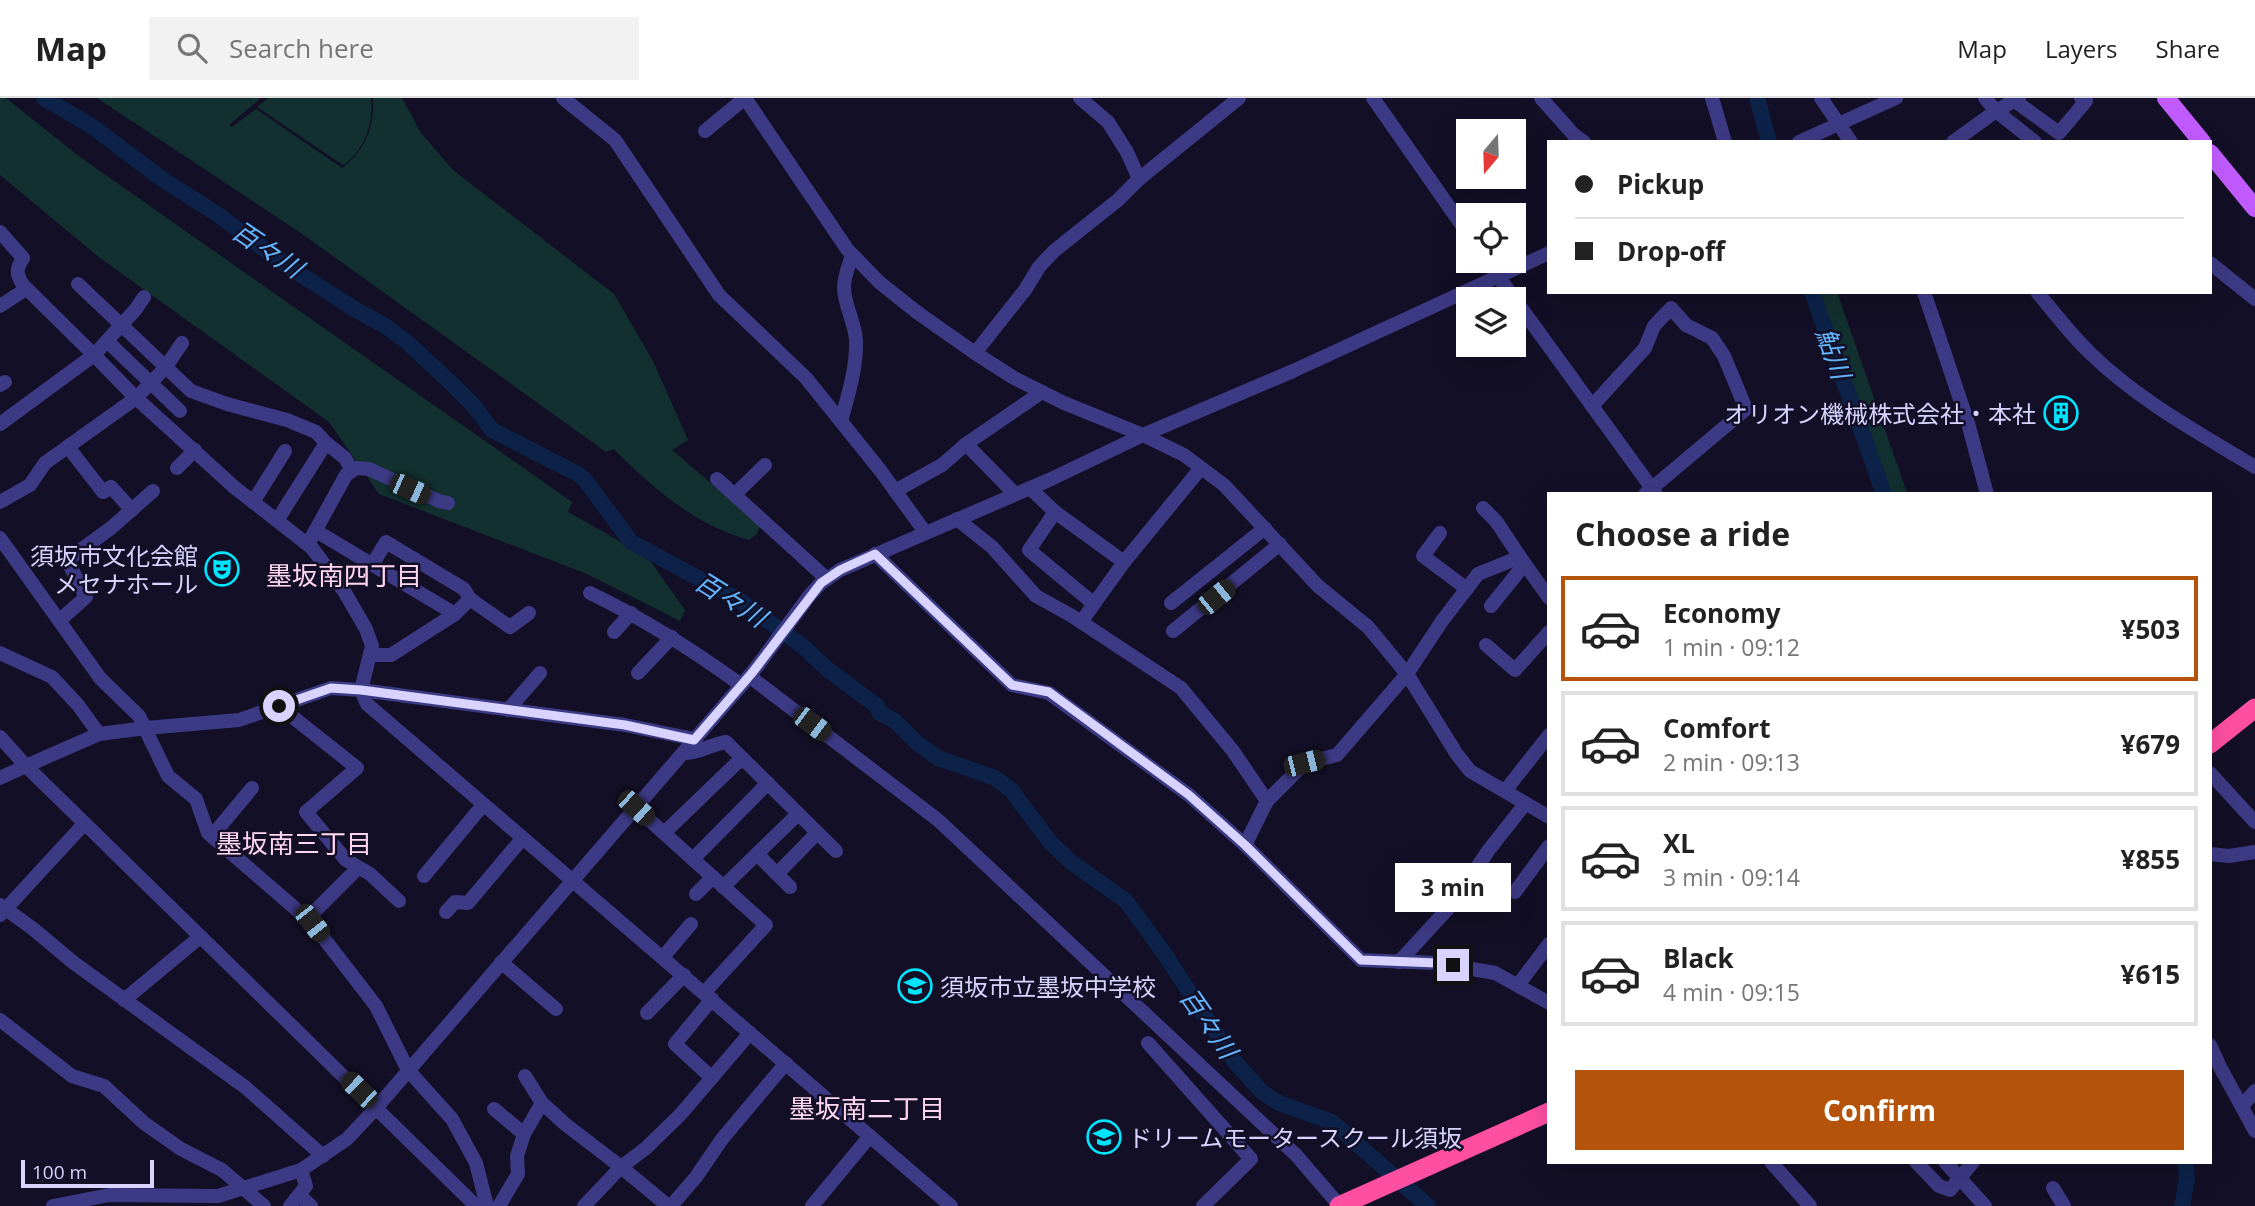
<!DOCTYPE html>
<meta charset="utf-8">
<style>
body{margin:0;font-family:"Open Sans","Noto Sans JP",sans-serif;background:#f2f2f2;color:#222;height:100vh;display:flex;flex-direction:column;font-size:26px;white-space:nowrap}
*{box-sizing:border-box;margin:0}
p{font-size:23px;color:#767676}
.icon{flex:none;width:38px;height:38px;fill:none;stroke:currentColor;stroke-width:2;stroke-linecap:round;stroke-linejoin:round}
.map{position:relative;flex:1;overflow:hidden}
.drawer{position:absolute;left:1547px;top:394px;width:665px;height:672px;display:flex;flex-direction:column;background:#fff;border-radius:0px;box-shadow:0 7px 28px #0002}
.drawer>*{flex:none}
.banner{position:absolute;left:1547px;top:42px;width:665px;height:154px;border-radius:0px;box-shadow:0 7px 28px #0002;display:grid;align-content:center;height:154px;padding:0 28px;background:#fff}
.needle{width:46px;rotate:199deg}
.fabs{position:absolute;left:1456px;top:21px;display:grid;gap:14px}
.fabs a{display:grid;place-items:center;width:70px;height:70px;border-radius:0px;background:#fff;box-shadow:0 7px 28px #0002;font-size:35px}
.scale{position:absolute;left:21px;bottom:18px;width:133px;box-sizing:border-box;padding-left:7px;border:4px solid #d9d4ff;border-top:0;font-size:19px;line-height:24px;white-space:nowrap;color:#d9d4ff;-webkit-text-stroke:5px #130f26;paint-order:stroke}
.end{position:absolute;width:32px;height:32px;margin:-16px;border:9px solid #d9d4ff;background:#111;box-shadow:0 0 0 4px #111}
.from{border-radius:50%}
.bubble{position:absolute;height:49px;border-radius:0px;background:#fff;box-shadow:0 7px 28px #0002;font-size:23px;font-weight:700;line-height:49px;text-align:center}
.car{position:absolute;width:21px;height:42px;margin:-21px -10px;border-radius:9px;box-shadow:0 0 5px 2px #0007;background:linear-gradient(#222 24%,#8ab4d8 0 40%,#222 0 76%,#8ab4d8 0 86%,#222 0)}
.banner b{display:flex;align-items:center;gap:24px;height:66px;font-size:26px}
.banner b+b{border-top:2px solid #e0e0e0}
.banner i{width:18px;height:18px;background:#222}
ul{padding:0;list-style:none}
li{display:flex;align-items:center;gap:21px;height:105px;margin:0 14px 10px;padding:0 14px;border:4px solid #e0e0e0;border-radius:0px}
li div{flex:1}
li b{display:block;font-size:26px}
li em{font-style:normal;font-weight:700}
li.on{border-color:#b45309}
li>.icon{width:63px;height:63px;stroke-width:1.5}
h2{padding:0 28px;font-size:32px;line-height:84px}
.cta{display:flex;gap:14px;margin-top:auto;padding:14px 28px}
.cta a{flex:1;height:80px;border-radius:0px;background:#b45309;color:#fff;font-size:28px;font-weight:700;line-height:80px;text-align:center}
header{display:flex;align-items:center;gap:42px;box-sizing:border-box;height:98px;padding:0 35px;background:#fff;border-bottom:2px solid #e0e0e0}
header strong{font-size:33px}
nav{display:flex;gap:38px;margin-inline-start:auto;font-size:24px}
.search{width:490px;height:63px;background:#f2f2f2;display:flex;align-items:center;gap:18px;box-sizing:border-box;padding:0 24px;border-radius:0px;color:#767676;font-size:26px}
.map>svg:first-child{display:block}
.green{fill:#12302f}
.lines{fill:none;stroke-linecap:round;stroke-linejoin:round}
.river{stroke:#0c2248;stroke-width:16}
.minor{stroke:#3d3a85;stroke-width:14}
.major{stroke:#c25bff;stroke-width:18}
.highway{stroke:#ff4fa3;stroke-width:19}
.route{stroke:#d9d4ff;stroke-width:9}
.labels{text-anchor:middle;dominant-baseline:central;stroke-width:5;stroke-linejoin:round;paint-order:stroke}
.poi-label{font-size:24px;fill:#d9d4ff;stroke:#130f26;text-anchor:end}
.water-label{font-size:26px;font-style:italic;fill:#62b6ff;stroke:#130f26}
.neighbourhood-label{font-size:26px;fill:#ffd6f0;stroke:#130f26}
</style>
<header>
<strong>Map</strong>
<div class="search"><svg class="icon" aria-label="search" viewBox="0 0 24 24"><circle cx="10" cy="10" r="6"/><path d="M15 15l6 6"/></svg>Search here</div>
<nav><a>Map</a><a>Layers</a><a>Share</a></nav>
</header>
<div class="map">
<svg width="2255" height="1108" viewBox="0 0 2255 1108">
<rect width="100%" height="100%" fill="#130f26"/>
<g class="green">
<polygon points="0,0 6,0 80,59 572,404 568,414 621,444 651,464 685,512 680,523 587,476 379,396 329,324 100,160 0,77"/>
<path d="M97 0H261L229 27 232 29 256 11 342 70C365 53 375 28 373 0H402L421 35 453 72 614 196 653 263 688 342 672 352 760 427 757 436 749 442C695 427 652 390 614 351L606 354 298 133Z"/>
<path d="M268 0H371C374 25 364 53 343 67L257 9Z"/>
<polygon points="1818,194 1837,194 1907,395 1889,395"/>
</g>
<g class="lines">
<g class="river">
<polyline points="44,0 93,29 162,81 217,116 286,167 356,212 387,229 408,245 452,286 475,309 492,332 578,376 585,382 631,444 739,502 805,550 827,571 877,608 880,615 895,623 917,645 938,660 995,680 1011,692 1050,744 1071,764 1126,803 1164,855 1235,964 1262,994 1279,1005 1332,1024 1428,1108"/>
<polyline points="1757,0 1769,44"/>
<polyline points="1812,194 1884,396"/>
<polyline points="2182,1108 2187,1080 2185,1064"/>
</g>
<g class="minor">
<polyline points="563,0 615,42 719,197 806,280 880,372 925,434"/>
<polyline points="745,0 847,151 879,184 918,215 975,255 1014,280 1064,305 1143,337 1184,357 1224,387 1318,488 1368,529 1407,576 1456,655 1470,673 1549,719"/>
<polyline points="1080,0 1108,24 1127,54 1139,81"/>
<polyline points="1373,0 1468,136"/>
<polyline points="1541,0 1574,37 1584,44"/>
<polyline points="1712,0 1725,44"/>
<polyline points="1821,0 1851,44"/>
<polyline points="1985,0 1996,13 2035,44"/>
<polyline points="2015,3 2059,35 2086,3 2081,0"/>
<polyline points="705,33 745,0"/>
<polyline points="1799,44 1896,0"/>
<polyline points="1953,44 1996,13 2019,0"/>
<path d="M0 134 23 160C16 171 16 176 23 187L94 257 0 326"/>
<polyline points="1487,163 1656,396"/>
<polyline points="2210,165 2255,201"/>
<polyline points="78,186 191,293 227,306 287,322 316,334 326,345 278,421"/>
<polyline points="1924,194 1968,325 1987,396"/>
<path d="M2037 194C2054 214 2071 237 2090 255 2138 302 2199 335 2255 369"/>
<polyline points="144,199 136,211 94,257 136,300 234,389 312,450 344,493 366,531 372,548 361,592 367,606 951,1108"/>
<polyline points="0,208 26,191"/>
<polyline points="107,243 180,313"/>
<polyline points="975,255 1025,192 1039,169 1054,153 1118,102 1139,81 1239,0"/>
<polyline points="0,287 5,284"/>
<polyline points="1592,308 1645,250 1654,228 1671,210 1686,227 1712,240 1724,258 1746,311 1645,396"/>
<path d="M841 323C848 298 857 269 856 242 855 224 844 207 844 189 844 179 849 167 852 157"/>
<polyline points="326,345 345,360 352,373"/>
<polyline points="68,349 103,394 111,389 132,412"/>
<polyline points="177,370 195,352"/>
<polyline points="717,381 827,481"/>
<polyline points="1030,390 1055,414 1124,464"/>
<polyline points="895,393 942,367 966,346"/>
<polyline points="735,396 765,367"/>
<polyline points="1015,396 966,346 1042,294"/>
<polyline points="0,404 30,387 45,365 136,300 165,270 182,245"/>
<polyline points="253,404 285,353"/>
<polyline points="1483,410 1496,423 1520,459"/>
<polyline points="1055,414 1029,452 1094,506"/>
<polyline points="957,421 992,449 1036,498 1072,518 1181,590 1233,653 1267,703"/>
<polyline points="316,433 455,516"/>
<polyline points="1440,435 1423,458 1467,491"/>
<polyline points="0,440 100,580 139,618 168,678 196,701 208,735 312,825 376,908 408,972 452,1021 476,1065 487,1108"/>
<polyline points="308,446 346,377 356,370 369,371 439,403 448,405"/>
<polyline points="875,456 1012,587 1049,595 1189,697 1245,747 1361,862 1437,865 1495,875 1549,905"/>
<polyline points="372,467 386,444 464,491 470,501"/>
<path d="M590 495C644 521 693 552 741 587"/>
<polyline points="1171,505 1265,430"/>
<polyline points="1491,508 1524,467"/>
<polyline points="60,522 86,499 67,462 111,430 153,393"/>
<polyline points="1081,524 1124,464 1201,370"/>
<polyline points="1173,533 1280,446"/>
<polyline points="614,534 631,515"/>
<polyline points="1486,547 1515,572 1549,534"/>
<polyline points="0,555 52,579 78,607 99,636"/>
<polyline points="370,557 391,557 455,516 470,501 510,529 529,515"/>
<polyline points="638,575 672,539"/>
<polyline points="749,578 938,722 1296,1057 1340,1108"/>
<polyline points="279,608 357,670 306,714 346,762 370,776 399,803"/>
<polyline points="508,612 540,575"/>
<polyline points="0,639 26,668 99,636 146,630 239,622 331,590 361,592 625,627 694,641"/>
<path d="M683 655C701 655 708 647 726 644L836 753"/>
<polyline points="2210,675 2255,724"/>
<polyline points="0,680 26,668 476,1108"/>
<polyline points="1505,693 1549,637"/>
<polyline points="636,710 766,827 704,895"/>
<polyline points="664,735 742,660"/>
<polyline points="212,738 252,690"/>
<polyline points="1245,747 1267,703 1305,665 1337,657 1407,576 1442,523 1478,476 1520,459 1549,500"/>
<polyline points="757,756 790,789"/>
<polyline points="2210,756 2229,758 2255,754"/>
<polyline points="693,761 768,685"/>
<polyline points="777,776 817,735"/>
<polyline points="424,778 483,707"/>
<polyline points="723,789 798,716"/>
<polyline points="1515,794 1549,748"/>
<polyline points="696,796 713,779"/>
<polyline points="0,807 32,830 74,865 245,989 323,1058"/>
<polyline points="446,814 455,804 468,805 522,741"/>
<polyline points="0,817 84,726"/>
<polyline points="307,821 358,770"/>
<polyline points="663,859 691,826"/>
<polyline points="501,864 556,911"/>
<polyline points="1399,864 1454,804 1488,753 1525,706"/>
<polyline points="1518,887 1549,846"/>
<polyline points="712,901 675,946 712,980"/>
<polyline points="124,902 200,839"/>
<polyline points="647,915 684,877"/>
<polyline points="0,922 72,978 104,988 144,1025 181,1051 222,1072 264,1108"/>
<polyline points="1148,945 1251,1061 1203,1108"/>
<polyline points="2210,947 2220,969 2255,1033"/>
<polyline points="525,978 542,1005 565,1026 621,1069 668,1108"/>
<polyline points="2242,1008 2255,993"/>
<polyline points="494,1011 524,1036"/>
<polyline points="1771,1064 1810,1108"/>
<polyline points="1916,1064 1939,1088 1950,1092 1973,1064"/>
<polyline points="1945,1064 1985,1108"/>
<polyline points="2053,1090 2064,1108"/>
<polyline points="299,1097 311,1108"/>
<polyline points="53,1108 109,1097 218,1098 301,1072"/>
<polyline points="290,1108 306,1088 301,1072 347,1041 377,1009 752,575 810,497 821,485 840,472 1049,382 1143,337 1293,273 1549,155"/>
<polyline points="499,1108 518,1076 517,1058 524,1036 542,1005"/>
<polyline points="584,1108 621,1069 646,1050 680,1017 750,935"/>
<polyline points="671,1108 696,1079 722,1041 786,965"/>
<polyline points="812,1108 870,1038"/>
</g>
<g class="major">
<polyline points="2166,0 2202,44"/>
<polyline points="2210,55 2255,110"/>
</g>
<g class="highway">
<polyline points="2210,646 2255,610"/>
<polyline points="1339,1108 1549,1014"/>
</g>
</g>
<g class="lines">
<polyline class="route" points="279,608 331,590 361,592 625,627 694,642 752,575 821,485 840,472 875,456 1012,587 1049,594 1189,697 1245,747 1361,862 1437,865 1453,867"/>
</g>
<defs>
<symbol id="building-ring" viewBox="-11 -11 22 22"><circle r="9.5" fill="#130f26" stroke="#00e5ff" stroke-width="1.5"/><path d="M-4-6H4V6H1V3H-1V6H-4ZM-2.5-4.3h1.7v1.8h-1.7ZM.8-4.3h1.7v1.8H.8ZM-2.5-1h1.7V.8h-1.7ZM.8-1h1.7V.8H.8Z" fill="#00e5ff"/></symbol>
<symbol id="theatre-ring" viewBox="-11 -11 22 22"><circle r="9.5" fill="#130f26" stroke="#00e5ff" stroke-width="1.5"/><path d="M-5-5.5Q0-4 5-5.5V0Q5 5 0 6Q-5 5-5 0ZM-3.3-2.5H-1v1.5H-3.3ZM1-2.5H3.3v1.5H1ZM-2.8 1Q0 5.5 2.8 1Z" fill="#00e5ff"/></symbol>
<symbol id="school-ring" viewBox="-11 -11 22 22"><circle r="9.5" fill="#130f26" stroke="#00e5ff" stroke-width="1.5"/><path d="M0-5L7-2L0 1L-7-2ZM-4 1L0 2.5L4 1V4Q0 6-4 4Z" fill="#00e5ff"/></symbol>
</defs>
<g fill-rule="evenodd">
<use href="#building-ring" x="2042" y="296" width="38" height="38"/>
<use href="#theatre-ring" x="203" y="452" width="38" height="38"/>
<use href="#school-ring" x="896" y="869" width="38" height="38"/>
<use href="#school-ring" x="1085" y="1020" width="38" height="38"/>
</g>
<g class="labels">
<g class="poi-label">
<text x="2036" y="315">オリオン機械株式会社・本社</text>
<text x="198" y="457">須坂市文化会館<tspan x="198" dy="28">メセナホール</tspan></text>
<text x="940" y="888" text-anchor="start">須坂市立墨坂中学校</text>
<text x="1128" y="1039" text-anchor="start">ドリームモータースクール須坂</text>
</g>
<g class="water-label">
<text transform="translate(268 151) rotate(34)">百々川</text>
<text transform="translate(1834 255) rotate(70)">鮎川</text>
<text transform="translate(731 501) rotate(32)">百々川</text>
<text transform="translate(1209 925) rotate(55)">百々川</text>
</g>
<g class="neighbourhood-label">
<text x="344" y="477">墨坂南四丁目</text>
<text x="294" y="745">墨坂南三丁目</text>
<text x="867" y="1010">墨坂南二丁目</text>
</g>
</g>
</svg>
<div class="fabs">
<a><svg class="needle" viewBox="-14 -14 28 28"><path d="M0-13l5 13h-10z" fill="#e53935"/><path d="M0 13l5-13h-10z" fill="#767676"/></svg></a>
<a><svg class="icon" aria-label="locate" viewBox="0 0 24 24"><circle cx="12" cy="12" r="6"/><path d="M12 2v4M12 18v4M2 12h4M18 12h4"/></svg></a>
<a><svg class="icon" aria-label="layers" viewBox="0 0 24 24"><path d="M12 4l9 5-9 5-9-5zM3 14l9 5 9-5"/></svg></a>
</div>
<div class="scale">100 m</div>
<i class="end from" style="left:279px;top:608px"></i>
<i class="end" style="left:1453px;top:867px"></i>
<div class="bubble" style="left:1395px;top:765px;width:116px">3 min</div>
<i class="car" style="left:410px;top:391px;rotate:114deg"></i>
<i class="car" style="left:1216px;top:499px;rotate:51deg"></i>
<i class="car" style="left:812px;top:626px;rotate:127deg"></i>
<i class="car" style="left:1304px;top:665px;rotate:76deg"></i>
<i class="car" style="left:636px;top:710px;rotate:132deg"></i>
<i class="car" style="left:312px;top:825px;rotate:142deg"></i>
<i class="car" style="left:359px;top:992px;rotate:314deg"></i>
<div class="banner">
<b><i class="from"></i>Pickup</b>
<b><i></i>Drop-off</b>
</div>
<section class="drawer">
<h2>Choose a ride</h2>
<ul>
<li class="on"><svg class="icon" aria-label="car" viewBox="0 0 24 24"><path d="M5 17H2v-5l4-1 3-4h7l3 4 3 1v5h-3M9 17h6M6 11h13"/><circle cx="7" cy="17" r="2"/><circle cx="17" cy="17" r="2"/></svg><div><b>Economy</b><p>1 min · 09:12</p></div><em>¥503</em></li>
<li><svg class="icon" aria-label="car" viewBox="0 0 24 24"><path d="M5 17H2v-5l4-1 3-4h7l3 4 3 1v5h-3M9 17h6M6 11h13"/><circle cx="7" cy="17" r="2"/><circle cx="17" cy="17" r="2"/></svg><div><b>Comfort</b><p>2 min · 09:13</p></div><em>¥679</em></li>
<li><svg class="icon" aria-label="car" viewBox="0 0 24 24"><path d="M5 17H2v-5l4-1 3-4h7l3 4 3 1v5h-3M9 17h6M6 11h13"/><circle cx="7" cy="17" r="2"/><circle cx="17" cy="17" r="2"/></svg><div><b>XL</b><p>3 min · 09:14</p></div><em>¥855</em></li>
<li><svg class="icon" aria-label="car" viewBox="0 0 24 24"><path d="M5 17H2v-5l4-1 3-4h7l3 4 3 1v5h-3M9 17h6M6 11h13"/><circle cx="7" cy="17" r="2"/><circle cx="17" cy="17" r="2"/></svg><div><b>Black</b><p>4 min · 09:15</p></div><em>¥615</em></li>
</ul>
<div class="cta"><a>Confirm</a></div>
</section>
</div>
